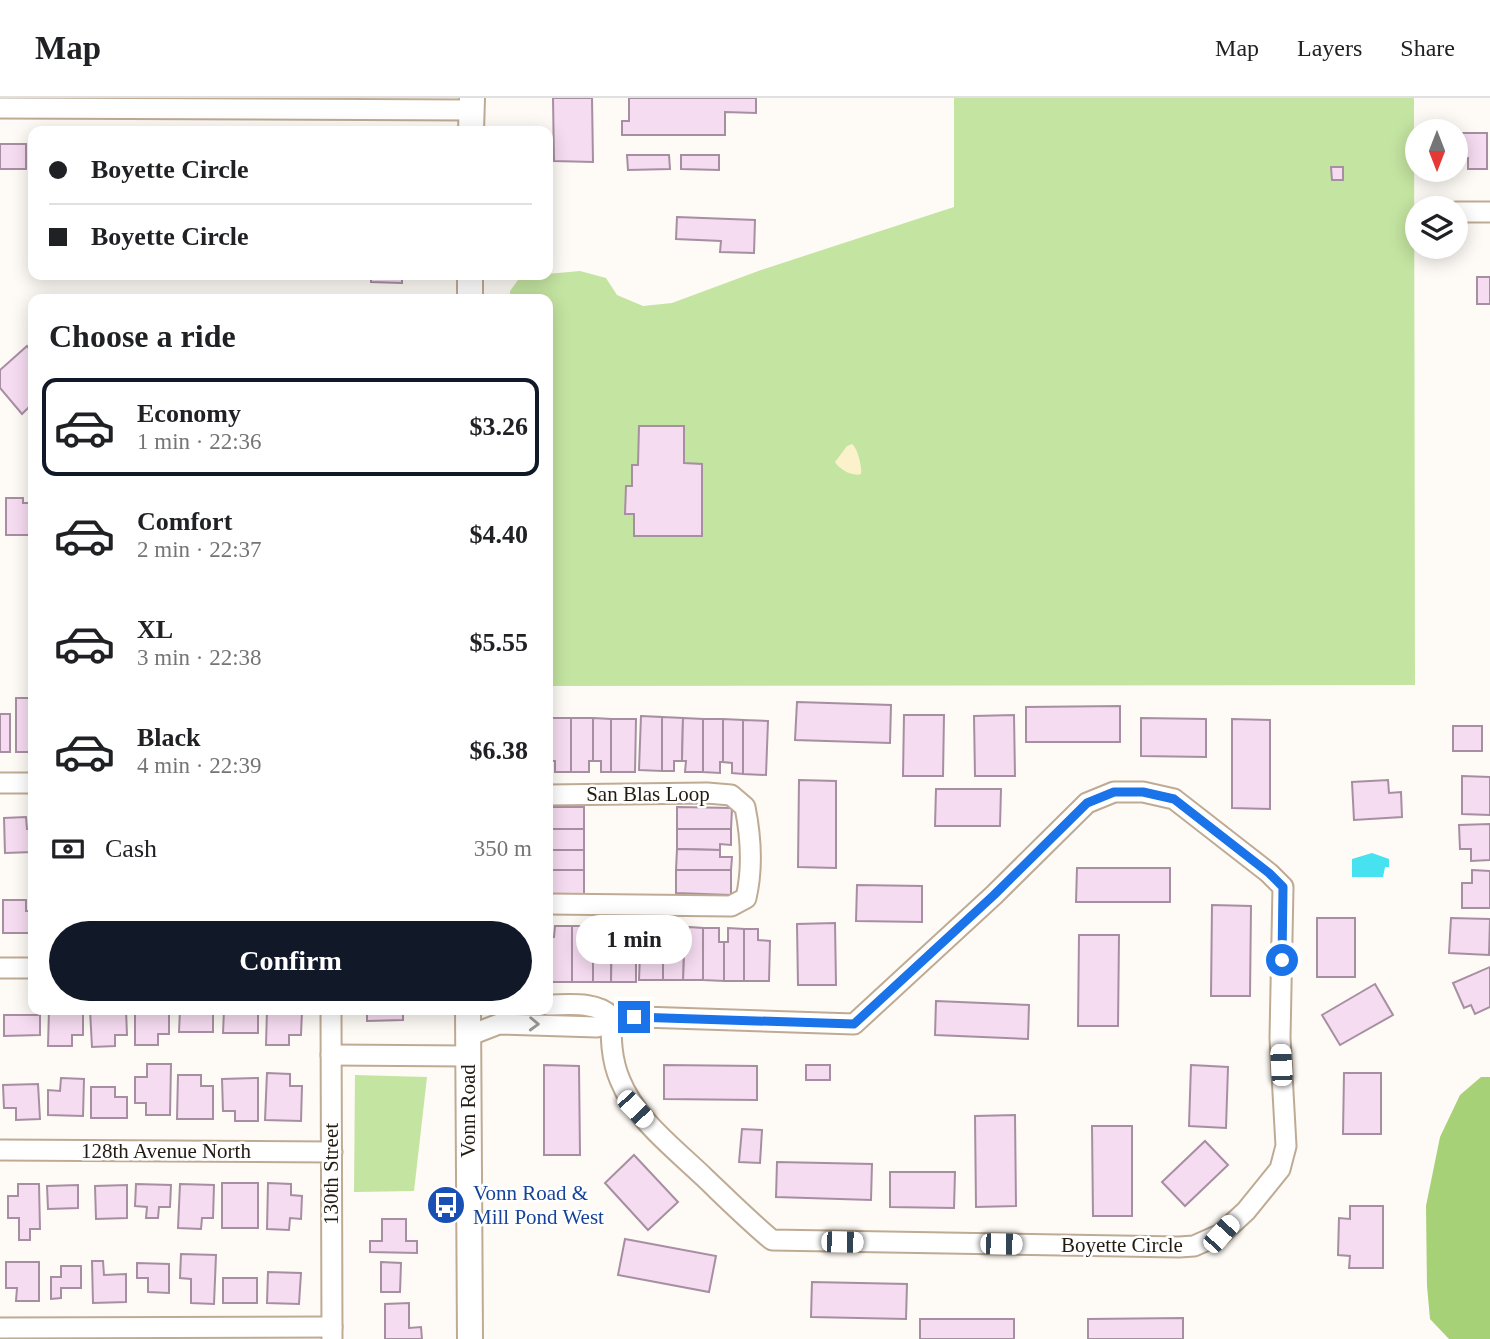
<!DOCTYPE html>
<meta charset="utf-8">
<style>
body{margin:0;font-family:Georgia,serif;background:#f6f6f6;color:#202124;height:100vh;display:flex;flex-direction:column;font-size:26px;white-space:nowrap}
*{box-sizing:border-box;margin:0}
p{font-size:23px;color:#757577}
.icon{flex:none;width:38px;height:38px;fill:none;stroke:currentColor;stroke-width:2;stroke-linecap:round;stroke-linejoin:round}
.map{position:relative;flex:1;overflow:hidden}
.sheet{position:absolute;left:28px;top:196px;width:525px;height:721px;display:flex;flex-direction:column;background:#fff;border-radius:14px;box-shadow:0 4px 18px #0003}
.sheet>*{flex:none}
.top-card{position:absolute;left:28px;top:28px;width:525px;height:154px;border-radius:14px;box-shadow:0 4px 18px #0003;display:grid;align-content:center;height:154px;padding:0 21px;background:#fff}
.needle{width:46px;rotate:180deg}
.controls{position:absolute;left:1405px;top:21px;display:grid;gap:14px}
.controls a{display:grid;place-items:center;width:63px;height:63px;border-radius:50%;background:#fff;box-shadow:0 4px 18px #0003;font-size:35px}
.end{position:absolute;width:32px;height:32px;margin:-16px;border:9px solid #1a73e8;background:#fff;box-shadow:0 0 0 4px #fff}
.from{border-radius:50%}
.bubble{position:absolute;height:49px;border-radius:24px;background:#fff;box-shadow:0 4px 18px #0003;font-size:23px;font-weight:700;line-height:49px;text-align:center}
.car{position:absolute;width:21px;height:42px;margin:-21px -10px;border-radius:9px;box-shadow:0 0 5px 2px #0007;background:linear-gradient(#fff 24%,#345 0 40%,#fff 0 76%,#345 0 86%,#fff 0)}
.top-card b{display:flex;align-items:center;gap:24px;height:66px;font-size:26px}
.top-card b+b{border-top:2px solid #e0e0e0}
.top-card i{width:18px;height:18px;background:#202124}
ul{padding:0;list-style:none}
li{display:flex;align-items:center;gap:21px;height:98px;margin:0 14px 10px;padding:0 7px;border:4px solid transparent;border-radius:14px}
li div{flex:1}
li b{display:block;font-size:26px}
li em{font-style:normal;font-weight:700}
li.on{border-color:#111827}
li>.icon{width:63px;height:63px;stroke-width:1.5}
h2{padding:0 21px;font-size:32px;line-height:84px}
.pay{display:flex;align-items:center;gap:18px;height:77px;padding:0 21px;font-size:26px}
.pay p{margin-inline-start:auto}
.action{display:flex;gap:14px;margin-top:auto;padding:14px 21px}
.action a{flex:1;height:80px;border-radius:42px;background:#111827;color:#fff;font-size:28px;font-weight:700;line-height:80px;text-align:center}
header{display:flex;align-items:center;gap:42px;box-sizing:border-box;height:98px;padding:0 35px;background:#fff;border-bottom:2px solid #e0e0e0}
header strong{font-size:33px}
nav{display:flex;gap:38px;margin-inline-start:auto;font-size:24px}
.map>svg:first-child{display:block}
.green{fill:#c4e4a1}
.forest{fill:#a7d176}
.sand{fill:#fbf1cb}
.water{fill:#46e2ef}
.building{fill:#f6dcf1;stroke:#a78fa2;stroke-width:2}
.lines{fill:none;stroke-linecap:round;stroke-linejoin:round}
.minor-casing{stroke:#bfab94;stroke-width:23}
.tertiary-casing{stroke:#bfab94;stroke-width:28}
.minor{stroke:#fff;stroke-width:19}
.tertiary{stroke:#fff;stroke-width:24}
.oneway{stroke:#9c9894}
.route{stroke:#1a73e8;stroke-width:9}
.labels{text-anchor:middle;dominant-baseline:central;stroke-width:5;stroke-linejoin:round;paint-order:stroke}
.street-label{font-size:21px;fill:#221b12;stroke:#fff}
.transit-label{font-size:21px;fill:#164399;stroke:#fff;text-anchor:start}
</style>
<header>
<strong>Map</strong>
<nav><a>Map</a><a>Layers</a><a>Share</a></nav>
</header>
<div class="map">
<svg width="1490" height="1241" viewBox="0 0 1490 1241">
<rect width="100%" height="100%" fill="#fefaf5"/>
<g class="green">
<polygon points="954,0 1414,0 1415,587 548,588 548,201 510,201 510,193 518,182 536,177 580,173 606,180 617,197 643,208 672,205 761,172 954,109"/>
<polygon points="355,977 427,979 414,1093 354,1094"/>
</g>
<polygon class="forest" points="1481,979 1490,979 1490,1241 1449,1241 1430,1221 1427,1188 1426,1108 1440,1039 1460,997"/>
<path class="sand" d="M852 346C858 351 862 369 861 376 852 379 839 371 835 364L847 348Z"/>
<polygon class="water" points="1372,755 1389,761 1389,769 1385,769 1383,779 1352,779 1352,761"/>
<g class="building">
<polygon points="553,0 592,0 593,64 554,63"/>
<polygon points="629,0 756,0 756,15 725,14 725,37 622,37 622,23 629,23"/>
<polygon points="1456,35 1487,35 1487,71 1468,71 1468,60 1456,60"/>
<rect x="0" y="46" width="26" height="25"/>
<polygon points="627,57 669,57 670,71 628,72"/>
<polygon points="681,57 719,57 719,72 681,71"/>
<polygon points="1331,69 1343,69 1343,82 1332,82"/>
<polygon points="677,119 755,122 754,155 720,154 721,143 676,141"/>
<polygon points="371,177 402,177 402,185 371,184"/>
<rect x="1477" y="179" width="13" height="27"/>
<polygon points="27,248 33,256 33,305 22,316 0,290 0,272"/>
<polygon points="639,328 684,328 684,365 702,366 702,438 634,438 634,416 625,416 626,388 632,388 632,367 638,367"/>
<polygon points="6,400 23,400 23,405 33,405 33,437 6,437"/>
<rect x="16" y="600" width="17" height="54"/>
<polygon points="797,604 891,607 890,645 795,642"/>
<polygon points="1120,608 1120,644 1026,644 1026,609"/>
<rect x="0" y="616" width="10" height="38"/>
<polygon points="904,617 944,617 943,678 903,678"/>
<polygon points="1014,617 1015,678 975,678 974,618"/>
<polygon points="641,618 662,619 662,673 639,672"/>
<polygon points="662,619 683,620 682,663 674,663 674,673 662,673"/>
<rect x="548" y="620" width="3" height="43"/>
<polygon points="551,620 571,620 571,674 555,674 555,663 551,663"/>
<polygon points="571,620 593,620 593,663 589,663 589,674 571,674"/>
<polygon points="593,620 611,621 611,674 601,674 601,663 593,663"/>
<polygon points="683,620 703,621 703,674 685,674 686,663 682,663"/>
<polygon points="1141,620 1206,621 1206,659 1141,658"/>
<polygon points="611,621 636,621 635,674 611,674"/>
<polygon points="703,621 723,621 723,664 720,664 720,675 703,674"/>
<polygon points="723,621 743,622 743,676 732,675 732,665 723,664"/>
<polygon points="1232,621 1270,622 1270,711 1232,710"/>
<polygon points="743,622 768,623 766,677 743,676"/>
<rect x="1453" y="628" width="29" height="25"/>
<polygon points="1462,678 1490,679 1490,717 1462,716"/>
<polygon points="799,682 836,683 836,770 798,769"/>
<polygon points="1388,682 1389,695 1401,694 1402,719 1354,722 1352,684"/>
<polygon points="936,691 1001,691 1000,728 935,728"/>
<rect x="548" y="709" width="36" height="22"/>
<polygon points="677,709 732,710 731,731 677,731"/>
<polygon points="26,719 27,731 33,731 33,754 5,755 4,720"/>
<polygon points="1490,726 1490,762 1471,763 1471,751 1460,751 1459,727"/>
<rect x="548" y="731" width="36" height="21"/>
<polygon points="677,731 731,731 731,747 720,746 720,752 677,751"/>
<polygon points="677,751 720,752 720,759 732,759 731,772 676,772"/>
<rect x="548" y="752" width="36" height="20"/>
<polygon points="1077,770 1170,770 1170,804 1076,804"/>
<rect x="548" y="772" width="36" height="24"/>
<polygon points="676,772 731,772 731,797 676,795"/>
<polygon points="1472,772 1490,773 1490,810 1462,810 1462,785 1472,785"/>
<polygon points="857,787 922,788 922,824 856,823"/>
<polygon points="3,802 26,802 26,813 33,813 33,835 3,835"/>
<polygon points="1212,807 1251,808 1250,898 1211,898"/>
<rect x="1317" y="820" width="38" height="59"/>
<polygon points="1451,820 1490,821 1489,857 1449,855"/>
<polygon points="835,825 836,887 798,887 797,826"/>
<polygon points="555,828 572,828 572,884 550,884 550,839 554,839"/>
<polygon points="572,828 589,828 589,839 593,839 593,884 572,884"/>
<polygon points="601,828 612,828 611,884 593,884 593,839 601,839"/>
<polygon points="612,828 636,829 636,884 611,884"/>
<polygon points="689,829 703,830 703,882 683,882 684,845 689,845"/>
<polygon points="641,830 663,831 663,882 639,882"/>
<polygon points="703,830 719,830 719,844 724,844 724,883 703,882"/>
<polygon points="728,830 744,831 744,883 724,883 724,844 728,844"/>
<polygon points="663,831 679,831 679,844 684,845 683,882 663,882"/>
<polygon points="744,831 758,831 758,842 770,843 769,883 744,883"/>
<polygon points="1079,837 1119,837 1118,928 1078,928"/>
<polygon points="1490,869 1490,909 1475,916 1471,907 1464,910 1453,885"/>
<polygon points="1375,886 1393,917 1340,947 1322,917"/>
<polygon points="936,903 1029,907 1028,941 935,937"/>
<polygon points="49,912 83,912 83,937 72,937 72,948 48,948"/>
<polygon points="90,912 126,912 127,937 115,937 115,948 92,949"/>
<polygon points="135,912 169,912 169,936 158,936 158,947 135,947"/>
<polygon points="180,912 213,912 213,934 179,934"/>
<polygon points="224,912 258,912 258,935 223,935"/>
<polygon points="267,912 302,912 301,937 289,937 289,947 266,947"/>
<polygon points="367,912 403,912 403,922 367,923"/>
<polygon points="4,917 40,917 40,937 4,938"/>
<polygon points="147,966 171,966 170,1017 146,1017 146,1005 135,1005 135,979 147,979"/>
<polygon points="544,967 579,968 580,1057 544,1057"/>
<polygon points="664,967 757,968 757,1002 664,1001"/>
<rect x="806" y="967" width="24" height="15"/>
<polygon points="1191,967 1228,969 1226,1030 1189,1028"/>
<polygon points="267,975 290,976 290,988 302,988 301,1023 265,1022"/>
<polygon points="1344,975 1381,975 1381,1036 1343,1036"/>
<polygon points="178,977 201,977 201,988 213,988 213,1021 177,1021"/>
<polygon points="61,980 84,981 83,1018 48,1017 48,992 60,993"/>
<polygon points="258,980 258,1023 235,1023 235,1013 223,1013 222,981"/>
<polygon points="38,986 40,1021 16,1022 16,1010 4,1010 3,987"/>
<polygon points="91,989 115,989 115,999 127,999 127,1020 91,1020"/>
<polygon points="1015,1017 1016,1108 976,1109 975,1018"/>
<polygon points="1092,1028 1132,1028 1132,1118 1093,1118"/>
<polygon points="742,1031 762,1032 760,1065 739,1064"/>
<polygon points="1205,1043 1228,1067 1185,1108 1162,1084"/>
<polygon points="634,1057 678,1104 648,1132 605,1085"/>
<polygon points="777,1064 872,1066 871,1102 776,1099"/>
<polygon points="890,1074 955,1074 954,1110 890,1109"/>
<rect x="222" y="1085" width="36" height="45"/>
<polygon points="268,1085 291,1086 291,1097 302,1098 301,1121 290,1120 289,1132 267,1131"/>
<polygon points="18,1086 39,1086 40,1131 30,1131 30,1142 19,1142 19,1120 8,1120 8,1098 18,1098"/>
<polygon points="136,1086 171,1087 170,1109 159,1109 158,1120 146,1120 147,1109 135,1108"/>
<polygon points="180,1086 214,1087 213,1120 202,1120 201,1131 178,1130"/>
<polygon points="78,1087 78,1110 48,1111 47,1088"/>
<polygon points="127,1087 127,1120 96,1121 95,1088"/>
<polygon points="1350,1108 1383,1108 1383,1170 1349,1170 1350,1158 1338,1157 1339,1120 1350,1121"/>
<polygon points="382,1121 406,1121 406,1143 417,1143 417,1155 370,1154 370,1143 382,1143"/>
<polygon points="625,1141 716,1158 709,1194 618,1177"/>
<polygon points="181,1156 216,1157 214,1206 191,1205 191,1181 180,1180"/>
<polygon points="92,1163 103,1163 104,1177 126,1176 126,1204 93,1205"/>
<polygon points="6,1164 39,1164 39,1203 16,1203 17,1190 6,1190"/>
<polygon points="381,1164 401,1165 400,1194 381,1194"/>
<polygon points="137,1165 169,1166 169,1195 148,1194 148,1180 137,1180"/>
<polygon points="61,1168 81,1168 81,1190 61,1190 61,1200 51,1201 51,1179 61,1179"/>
<polygon points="268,1174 301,1175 299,1206 267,1205"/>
<rect x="223" y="1180" width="34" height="25"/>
<polygon points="812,1184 907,1186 906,1221 811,1219"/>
<polygon points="409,1205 409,1230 421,1229 422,1241 385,1241 385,1206"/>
<polygon points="1183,1220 1183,1241 1088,1241 1088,1221"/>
<rect x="920" y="1221" width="94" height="20"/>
</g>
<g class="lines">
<defs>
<g id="minor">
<polyline points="0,10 471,12"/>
<polyline points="1456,114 1490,114"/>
<polyline points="0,685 33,685"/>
<path d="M1114 694H1143L1174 701 1269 775 1283 789 1280 940 1286 1048 1280 1071 1246 1113 1221 1136 1194 1148 1179 1149 772 1142C748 1122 727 1101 704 1079 674 1050 636 1022 620 982 611 961 611 940 611 918L854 926 994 797 1087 705Z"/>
<path d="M548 697 707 695 731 697 745 709C751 739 753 770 746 800L731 808 548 806"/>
<polyline points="0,870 33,870"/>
<polyline points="331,912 332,1240"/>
<path d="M468 938 499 926 597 929 604 926 611 918C595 903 568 907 548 907"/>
<polyline points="331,957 468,958"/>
<polyline points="0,1052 332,1054"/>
<polyline points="0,1230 332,1229"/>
</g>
<g id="tertiary">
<polyline points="471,33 472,0"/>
<polyline points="470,201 470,177"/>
<polyline points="468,912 470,1241"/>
</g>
</defs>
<use href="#minor" class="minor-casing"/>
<use href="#tertiary" class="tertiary-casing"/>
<use href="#minor" class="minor"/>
<use href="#tertiary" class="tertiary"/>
</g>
<defs><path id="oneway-chevron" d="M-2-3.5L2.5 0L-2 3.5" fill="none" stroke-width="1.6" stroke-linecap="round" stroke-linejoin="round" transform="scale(1.75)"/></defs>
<use class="oneway" href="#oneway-chevron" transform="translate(534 926) rotate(2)"/>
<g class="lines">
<polyline class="route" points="634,919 854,926 994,797 1087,705 1114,694 1143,694 1174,701 1269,775 1283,789 1282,862"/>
</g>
<defs>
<symbol id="bus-disc" viewBox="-11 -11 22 22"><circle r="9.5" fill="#1a4fb4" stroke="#fff"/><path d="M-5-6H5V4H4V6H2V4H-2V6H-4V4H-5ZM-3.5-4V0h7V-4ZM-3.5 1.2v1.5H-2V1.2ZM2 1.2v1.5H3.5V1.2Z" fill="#fff"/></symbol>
</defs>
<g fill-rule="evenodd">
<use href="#bus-disc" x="424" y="1085" width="44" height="44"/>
</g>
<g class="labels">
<g class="street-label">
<text x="648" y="696">San Blas Loop</text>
<text transform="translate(468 1013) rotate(-90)">Vonn Road</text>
<text x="166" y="1053">128th Avenue North</text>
<text transform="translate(331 1076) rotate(-90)">130th Street</text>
<text x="1122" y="1147">Boyette Circle</text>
</g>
<g class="transit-label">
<text x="473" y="1095">Vonn Road &amp;<tspan x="473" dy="24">Mill Pond West</tspan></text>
</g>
</g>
</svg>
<div class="controls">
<a><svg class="needle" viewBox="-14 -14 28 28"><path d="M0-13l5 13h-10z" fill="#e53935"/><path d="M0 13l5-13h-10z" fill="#757577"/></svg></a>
<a><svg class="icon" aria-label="layers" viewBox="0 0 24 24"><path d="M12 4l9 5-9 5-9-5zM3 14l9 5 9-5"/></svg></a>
</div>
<i class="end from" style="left:1282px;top:862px"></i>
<i class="end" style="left:634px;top:919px"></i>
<div class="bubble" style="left:576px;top:817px;width:116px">1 min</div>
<i class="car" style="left:1281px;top:967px;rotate:357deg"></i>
<i class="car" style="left:635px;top:1011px;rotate:137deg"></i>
<i class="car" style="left:1221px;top:1136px;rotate:42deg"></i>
<i class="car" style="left:842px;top:1144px;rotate:91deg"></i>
<i class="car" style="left:1001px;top:1146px;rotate:91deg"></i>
<div class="top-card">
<b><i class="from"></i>Boyette Circle</b>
<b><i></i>Boyette Circle</b>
</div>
<section class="sheet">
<h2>Choose a ride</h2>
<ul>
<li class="on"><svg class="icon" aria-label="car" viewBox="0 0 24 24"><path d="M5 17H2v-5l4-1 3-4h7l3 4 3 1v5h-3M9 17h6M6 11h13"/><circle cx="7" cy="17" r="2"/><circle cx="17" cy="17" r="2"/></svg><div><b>Economy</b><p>1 min · 22:36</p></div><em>$3.26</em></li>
<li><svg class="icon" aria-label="car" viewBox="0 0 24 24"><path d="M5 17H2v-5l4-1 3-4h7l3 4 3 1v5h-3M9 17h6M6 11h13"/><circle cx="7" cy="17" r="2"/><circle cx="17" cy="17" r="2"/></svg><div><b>Comfort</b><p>2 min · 22:37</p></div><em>$4.40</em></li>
<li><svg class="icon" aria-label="car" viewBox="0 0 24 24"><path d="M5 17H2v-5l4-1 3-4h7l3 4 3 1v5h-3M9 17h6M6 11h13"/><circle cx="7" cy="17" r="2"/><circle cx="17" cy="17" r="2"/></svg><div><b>XL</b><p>3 min · 22:38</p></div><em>$5.55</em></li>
<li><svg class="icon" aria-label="car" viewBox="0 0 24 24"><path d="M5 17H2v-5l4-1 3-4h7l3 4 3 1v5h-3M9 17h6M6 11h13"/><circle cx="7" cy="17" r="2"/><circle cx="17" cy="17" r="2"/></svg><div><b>Black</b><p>4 min · 22:39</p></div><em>$6.38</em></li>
</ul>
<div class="pay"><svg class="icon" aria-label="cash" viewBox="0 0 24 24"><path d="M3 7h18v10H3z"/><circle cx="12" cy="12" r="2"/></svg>Cash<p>350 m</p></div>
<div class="action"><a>Confirm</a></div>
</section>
</div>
